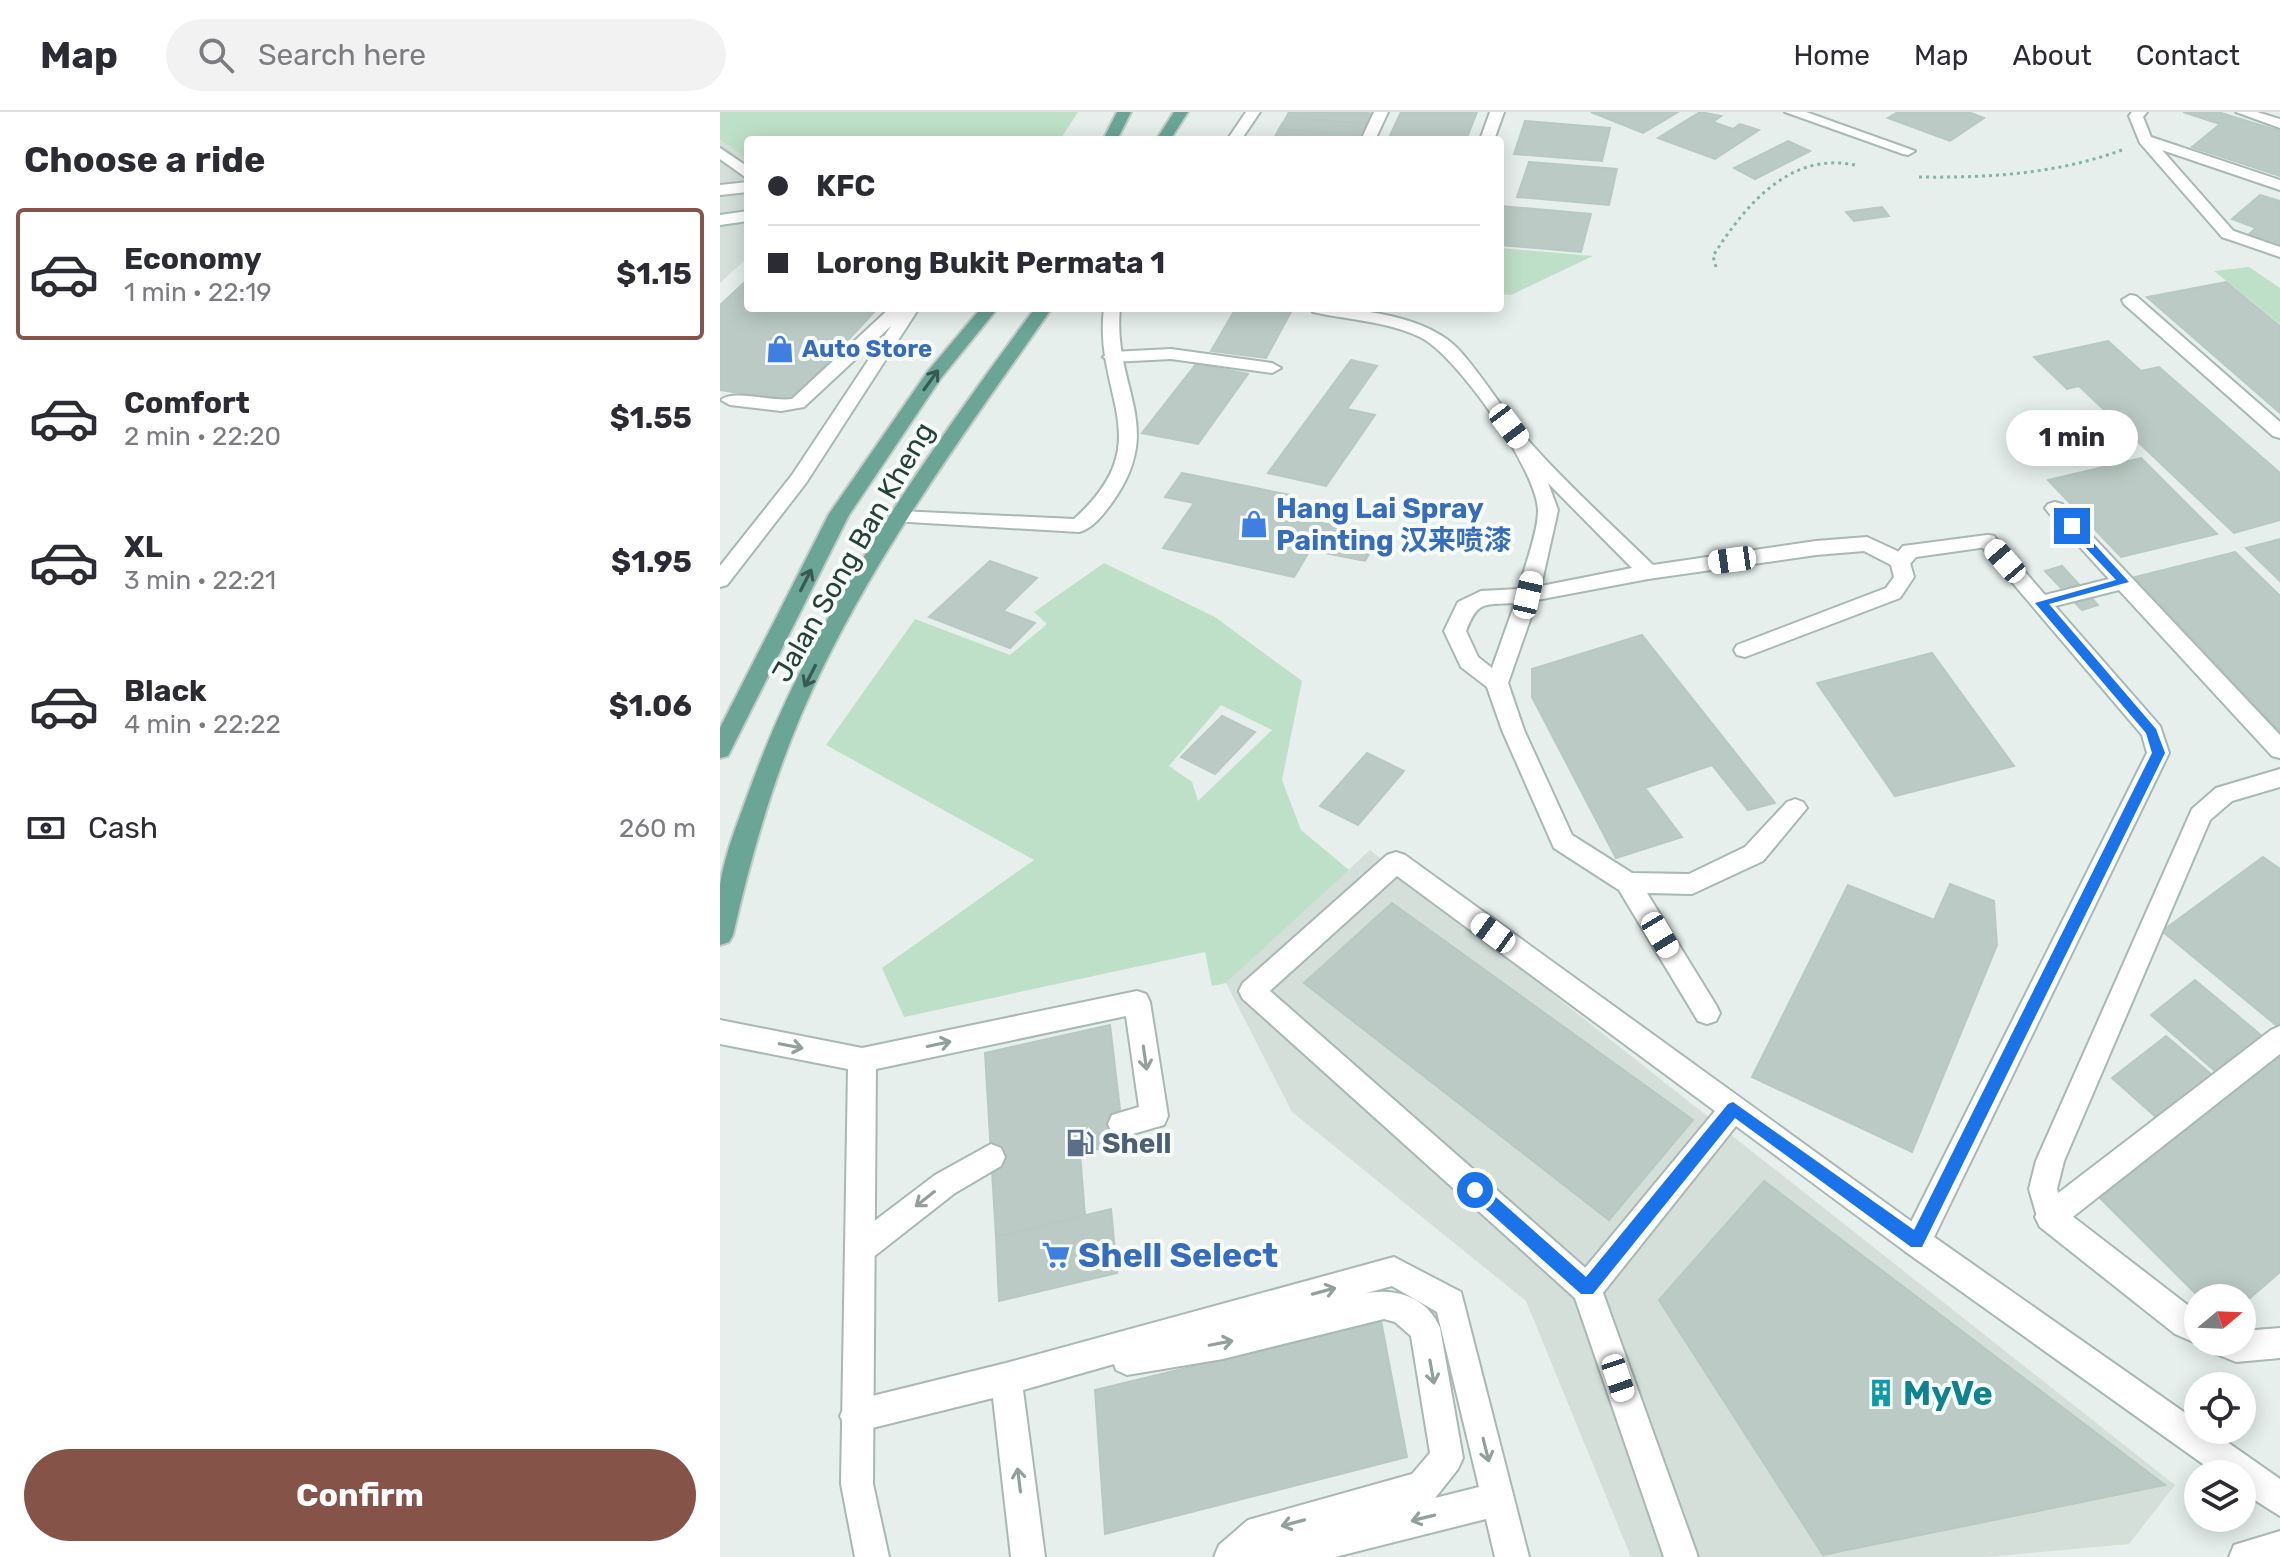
<!DOCTYPE html>
<meta charset="utf-8">
<style>
body{margin:0;font-family:Rubik,"Noto Sans SC",sans-serif;background:#f2f2f3;color:#2b2b33;height:100vh;display:flex;flex-direction:column;font-size:30px;white-space:nowrap}
*{box-sizing:border-box;margin:0}
p{font-size:26px;color:#7c7c81}
.icon{flex:none;width:44px;height:44px;fill:none;stroke:currentColor;stroke-width:2;stroke-linecap:round;stroke-linejoin:round}
.map{position:relative;flex:1;overflow:hidden}
.drawer{display:flex;flex-direction:column;background:#fff;width:720px}
.drawer>*{flex:none}
.banner{position:absolute;left:24px;top:24px;width:760px;height:176px;border-radius:8px;box-shadow:0 4px 20px #0003;display:grid;align-content:center;height:176px;padding:0 24px;background:#fff}
.needle{width:52px;rotate:71deg}
.tools{position:absolute;left:1464px;top:1172px;display:grid;gap:16px}
.tools a{display:grid;place-items:center;width:72px;height:72px;border-radius:50%;background:#fff;box-shadow:0 4px 20px #0003;font-size:40px}
.end{position:absolute;width:36px;height:36px;margin:-18px;border:10px solid #1a73e8;background:#fff;box-shadow:0 0 0 4px #fff}
.from{border-radius:50%}
.bubble{position:absolute;height:56px;border-radius:28px;background:#fff;box-shadow:0 4px 20px #0003;font-size:26px;font-weight:700;line-height:56px;text-align:center}
.car{position:absolute;width:24px;height:48px;margin:-24px -12px;border-radius:10px;box-shadow:0 0 6px 2px #0007;background:linear-gradient(#fff 24%,#345 0 40%,#fff 0 76%,#345 0 86%,#fff 0)}
.banner b{display:flex;align-items:center;gap:28px;height:76px;font-size:30px}
.banner b+b{border-top:2px solid #e1e1e2}
.banner i{width:20px;height:20px;background:#2b2b33}
ul{padding:0;list-style:none}
li{display:flex;align-items:center;gap:24px;height:132px;margin:0 16px 12px;padding:0 8px;border:4px solid transparent;border-radius:8px}
li div{flex:1}
li b{display:block;font-size:30px}
li em{font-style:normal;font-weight:700}
li.on{border-color:#855347}
li>.icon{width:72px;height:72px;stroke-width:1.5}
h2{padding:0 24px;font-size:36px;line-height:96px}
.pay{display:flex;align-items:center;gap:20px;height:88px;padding:0 24px;font-size:30px}
.pay p{margin-inline-start:auto}
.primary-button{display:flex;gap:16px;margin-top:auto;padding:16px 24px}
.primary-button a{flex:1;height:92px;border-radius:48px;background:#855347;color:#fff;font-size:32px;font-weight:700;line-height:92px;text-align:center}
header{display:flex;align-items:center;gap:48px;box-sizing:border-box;height:112px;padding:0 40px;background:#fff;border-bottom:2px solid #e1e1e2}
header strong{font-size:38px}
nav{display:flex;gap:44px;margin-inline-start:auto;font-size:28px}
.search{width:560px;height:72px;background:#f2f2f3;display:flex;align-items:center;gap:20px;box-sizing:border-box;padding:0 28px;border-radius:44px;color:#7c7c81;font-size:30px}
main{display:flex;flex:1;min-height:0}
.map>svg:first-child{display:block}
.built{fill:#d4dfda}
.green{fill:#bfe0c8;fill-rule:evenodd}
.building{fill:#bbcac4;stroke:#b8c9c2;stroke-width:2}
.lines{fill:none;stroke-linecap:round;stroke-linejoin:round}
.lane-casing{stroke:#a8b8b2;stroke-width:4}
.street-casing{stroke:#a8b8b2;stroke-width:4}
.secondary-casing{stroke:#a4bbb3;stroke-width:4}
.primary-casing{stroke:#c2cac8;stroke-width:4}
.path{stroke:#86b3a5;stroke-width:3;stroke-dasharray:3 4;stroke-linecap:butt}
.lane{fill:#fff;fill-rule:evenodd}
.street{fill:#fff;fill-rule:evenodd}
.secondary{fill:#fff;fill-rule:evenodd}
.primary{fill:#6aa596;fill-rule:evenodd}
.oneway{stroke:#365b51}
.oneway2{stroke:#92a09c}
.route{fill:#1a73e8}
.labels{text-anchor:middle;dominant-baseline:central;stroke-width:8;stroke-linejoin:round;paint-order:stroke}
.far-shop-label{font-size:24px;font-weight:bold;fill:#366cbe;stroke:#f7fbf9;text-anchor:start}
.shop-label{font-size:28px;font-weight:bold;fill:#366cbe;stroke:#f7fbf9;text-anchor:start}
.street-label{font-size:28px;fill:#24423a;stroke:#f7fbf9}
.service-label{font-size:28px;font-weight:bold;fill:#4e5e75;stroke:#f7fbf9;text-anchor:start}
.near-shop-label{font-size:34px;font-weight:bold;fill:#366cbe;stroke:#f7fbf9;text-anchor:start}
.near-culture-label{font-size:34px;font-weight:bold;fill:#0d838f;stroke:#f7fbf9;text-anchor:start}
</style>
<header>
<strong>Map</strong>
<div class="search"><svg class="icon" aria-label="search" viewBox="0 0 24 24"><circle cx="10" cy="10" r="6"/><path d="M15 15l6 6"/></svg>Search here</div>
<nav><a>Home</a><a>Map</a><a>About</a><a>Contact</a></nav>
</header>
<main>
<section class="drawer">
<h2>Choose a ride</h2>
<ul>
<li class="on"><svg class="icon" aria-label="car" viewBox="0 0 24 24"><path d="M5 17H2v-5l4-1 3-4h7l3 4 3 1v5h-3M9 17h6M6 11h13"/><circle cx="7" cy="17" r="2"/><circle cx="17" cy="17" r="2"/></svg><div><b>Economy</b><p>1 min · 22:19</p></div><em>$1.15</em></li>
<li><svg class="icon" aria-label="car" viewBox="0 0 24 24"><path d="M5 17H2v-5l4-1 3-4h7l3 4 3 1v5h-3M9 17h6M6 11h13"/><circle cx="7" cy="17" r="2"/><circle cx="17" cy="17" r="2"/></svg><div><b>Comfort</b><p>2 min · 22:20</p></div><em>$1.55</em></li>
<li><svg class="icon" aria-label="car" viewBox="0 0 24 24"><path d="M5 17H2v-5l4-1 3-4h7l3 4 3 1v5h-3M9 17h6M6 11h13"/><circle cx="7" cy="17" r="2"/><circle cx="17" cy="17" r="2"/></svg><div><b>XL</b><p>3 min · 22:21</p></div><em>$1.95</em></li>
<li><svg class="icon" aria-label="car" viewBox="0 0 24 24"><path d="M5 17H2v-5l4-1 3-4h7l3 4 3 1v5h-3M9 17h6M6 11h13"/><circle cx="7" cy="17" r="2"/><circle cx="17" cy="17" r="2"/></svg><div><b>Black</b><p>4 min · 22:22</p></div><em>$1.06</em></li>
</ul>
<div class="pay"><svg class="icon" aria-label="cash" viewBox="0 0 24 24"><path d="M3 7h18v10H3z"/><circle cx="12" cy="12" r="2"/></svg>Cash<p>260 m</p></div>
<div class="primary-button"><a>Confirm</a></div>
</section>
<div class="map">
<svg width="1560" height="1445" viewBox="0 0 1560 1445">
<rect width="100%" height="100%" fill="#e6efeb"/>
<g class="built">
<polygon points="0,28 28,47 28,145 0,171"/>
<polygon points="650,738 1455,1373 1409,1432 1266,1445 911,1445 806,1189 572,1000 506,871"/>
</g>
<g class="green">
<polygon points="0,0 358,0 340,28 28,28 28,47 0,28"/>
<polygon points="780,136 873,144 791,183 780,182"/>
<polygon points="1529,155 1560,176 1560,212 1494,159"/>
<path d="M384 451 495 505 582 569 562 668 581 718 629 758 506 871 492 874 485 840 184 905 162 856 314 748 106 633 195 507 290 543 327 512 314 500ZM501 593 552 618 478 689 472 670 449 654Z"/>
</g>
<g class="building">
<polygon points="569,0 636,0 657,2 652,12 566,6"/>
<polygon points="681,0 757,0 746,28 668,28"/>
<polygon points="871,0 958,0 923,21"/>
<polygon points="980,0 1001,4 993,10 1013,17 1020,12 1039,18 995,47 938,26"/>
<polygon points="1178,0 1248,0 1264,6 1230,29 1168,6"/>
<polygon points="1463,0 1498,0 1560,19 1560,64 1472,35 1500,12"/>
<polygon points="566,6 652,12 646,24 559,17"/>
<polygon points="805,9 890,16 882,49 794,42"/>
<polygon points="559,17 646,24 644,28 553,28"/>
<polygon points="1068,29 1090,39 1035,67 1014,56"/>
<polygon points="809,50 897,57 889,93 797,85"/>
<polygon points="1540,83 1560,89 1560,135 1528,123 1536,116 1512,107"/>
<polygon points="780,94 871,102 861,140 780,133"/>
<polygon points="1162,95 1169,104 1134,109 1126,100"/>
<polygon points="28,167 28,196 158,196 71,289 0,278 0,193"/>
<polygon points="1506,170 1560,214 1560,301 1427,185"/>
<polygon points="516,196 571,200 546,246 491,239"/>
<polygon points="1388,229 1421,259 1439,255 1560,361 1560,408 1514,421 1359,274 1347,277 1314,245"/>
<polygon points="631,248 657,254 627,297 655,303 606,374 548,361"/>
<polygon points="476,252 528,262 478,332 422,321"/>
<polygon points="1421,346 1497,422 1401,445 1328,368"/>
<polygon points="462,361 570,383 558,402 660,423 645,449 590,438 574,465 443,436 474,391 445,385"/>
<polygon points="1560,427 1560,469 1526,436"/>
<polygon points="1515,440 1560,484 1560,619 1415,465"/>
<polygon points="270,449 317,466 283,499 315,511 290,536 209,505"/>
<polygon points="1342,454 1378,493 1362,498 1325,459"/>
<polygon points="922,523 1055,691 1028,698 992,653 925,676 962,725 896,746 812,585 812,557"/>
<polygon points="1212,541 1294,654 1175,684 1097,571"/>
<polygon points="502,604 535,620 495,662 461,645"/>
<polygon points="647,641 684,659 638,713 600,694"/>
<polygon points="1543,745 1560,757 1560,911 1557,914 1442,819"/>
<polygon points="1230,772 1274,789 1277,833 1192,1040 1032,965 1128,773 1214,808"/>
<polygon points="672,791 973,1008 889,1108 584,871"/>
<polygon points="1475,868 1542,924 1496,960 1431,903"/>
<polygon points="390,913 404,1031 360,1041 365,1104 276,1125 265,941"/>
<polygon points="1446,924 1492,963 1438,1007 1392,966"/>
<polygon points="1560,940 1560,1160 1522,1193 1522,1186 1480,1186 1380,1086"/>
<polygon points="1044,1069 1445,1373 1103,1443 939,1188"/>
<polygon points="391,1097 397,1161 279,1189 276,1125"/>
<polygon points="661,1209 687,1345 385,1422 375,1278"/>
</g>
<g class="lines">
<defs>
<g id="lane">
<polygon points="654,0 668,0 655,28 641,28"/>
<polygon points="1516,0 1537,0 1560,7 1560,16"/>
<polygon points="0,36 28,55 28,67 0,47"/>
<polygon points="1508,117 1560,135 1560,145 1502,125 1500,122"/>
<path d="M170 196H199L86 371 7 473 0 475V454L72 363 171 214 84 295 61 299 10 293 1 288C13 277 53 290 72 287Z"/>
<polygon points="451,237 552,251 561,256 552,261 451,247 392,250 383,245 392,240"/>
<polygon points="1267,423 1274,424 1277,429 1274,434 1196,445 1188,454 1181,456 1171,449 1183,434"/>
<polygon points="676,740 685,743 1206,1120 1211,1130 1206,1140 1196,1144 1186,1140 1016,1014 878,1187 867,1192 856,1187 852,1177 856,1167 995,999 677,764 541,887 532,890 523,887 519,879 523,871 667,743"/>
<polygon points="417,879 426,882 430,890 448,1004 444,1013 402,1025 392,1021 388,1012 392,1003 419,995 406,904 142,960 132,956 128,948 132,940 142,936"/>
<polygon points="1560,914 1560,942 1340,1115 1330,1119 1320,1115 1315,1105 1320,1095 1551,918"/>
<polygon points="271,1032 281,1036 285,1045 281,1054 235,1081 152,1146 142,1150 132,1146 127,1136 132,1126 215,1063"/>
<path d="M674 1145 741 1180 809 1445H775L766 1407 615 1445H494L499 1433 528 1408 692 1362 710 1341 691 1224 675 1210 664 1207 503 1247 407 1263 396 1258 394 1252 303 1278 325 1445H291L273 1286 136 1320 125 1315 120 1304 125 1293 136 1288 286 1251ZM672 1174 717 1200 759 1375 715 1386 738 1357 743 1346 720 1216C707 1184 673 1175 643 1182Z"/>
</g>
<g id="street">
<polygon points="526,0 540,0 521,28 507,28"/>
<polygon points="770,0 784,0 774,28 760,28"/>
<polygon points="1065,0 1086,0 1195,39 1188,43 1183,42"/>
<polygon points="1412,0 1427,0 1423,5 1431,25 1560,68 1560,78 1442,38 1516,122 1508,127 1502,125 1420,31 1409,4"/>
<polygon points="28,70 28,80 0,83 0,73"/>
<polygon points="1410,183 1416,184 1560,310 1560,326 1553,324 1404,192 1402,188"/>
<path d="M384 196H400C392 276 448 314 391 392 383 403 372 417 359 420L172 409 169 405 179 399 354 407C441 329 373 284 384 196Z"/>
<path d="M591 196C636 196 708 203 740 239 767 269 787 306 815 336 852 377 893 414 933 453L1096 429 1147 425 1188 444 1194 465 1180 486 1025 545 1017 543 1014 538 1017 533 1166 476 1174 465 1171 453 1144 439 1096 443 928 467 817 488 788 571 804 618 852 723 912 761 969 762 1025 735 1067 690 1075 687 1083 690 1087 696 1043 749 972 782 927 781 996 893 1000 901 996 909 987 912 978 909 899 778 834 736 782 618 767 575 741 555 724 519 738 490 761 479 799 477C804 455 818 421 818 399 818 359 736 242 700 225 667 209 628 208 593 200ZM828 371 912 456 821 474 838 398ZM795 491 772 556 758 545 746 519C758 488 764 493 795 491Z"/>
<polygon points="1335,390 1342,392 1560,623 1560,646 1552,644 1399,478 1335,494 1440,614 1449,641 1214,1125 1478,1310 1478,1318 1490,1318 1560,1367 1560,1404 1522,1380 1522,1362 1497,1362 1186,1140 1181,1130 1427,641 1422,623 1257,429 1267,423 1274,424 1325,483 1389,467 1328,400 1325,396 1328,392"/>
<polygon points="1560,657 1560,675 1512,689 1490,708 1344,1049 1337,1077 1343,1097 1478,1201 1478,1230 1483,1230 1478,1232 1455,1222 1320,1115 1309,1077 1316,1049 1472,697 1496,676"/>
<polygon points="532,868 541,871 878,1167 978,1445 944,1445 855,1186 523,887 519,879 523,871"/>
<polygon points="0,908 142,936 152,940 156,948 153,1372 169,1445 135,1445 121,1372 128,957 0,932"/>
<polygon points="1560,1216 1560,1246 1516,1250 1494,1241 1490,1230 1522,1230 1522,1219"/>
<polygon points="1560,1419 1560,1445 1509,1445 1514,1433"/>
</g>
<polygon id="secondary" points="28,99 28,109 0,113 0,103"/>
<g id="primary">
<polygon points="397,0 411,0 397,28 383,28"/>
<polygon points="454,0 468,0 450,28 436,28"/>
<polygon points="261,196 278,196 221,266 129,403 11,638 8,644 0,646 0,616 109,402 208,259"/>
<path d="M315 196H332C241 326 144 456 81 603 51 674 30 748 13 823L9 830 0 833C0 814 0 792 0 773 5 740 20 705 31 674 94 500 206 344 315 196Z"/>
</g>
</defs>
<use href="#lane" class="lane-casing"/>
<use href="#street" class="street-casing"/>
<use href="#secondary" class="secondary-casing"/>
<use href="#primary" class="primary-casing"/>
<g class="path">
<path d="M1199 65C1269 66 1336 62 1402 38"/>
<path d="M996 155 993 144C1024 95 1069 39 1135 53"/>
</g>
<use href="#lane" class="lane"/>
<use href="#street" class="street"/>
<use href="#secondary" class="secondary"/>
<use href="#primary" class="primary"/>
</g>
<defs><path id="oneway-shaft" d="M-6 0H5M1.5-3L5.5 0L1.5 3" fill="none" stroke-width="1.6" stroke-linecap="round" stroke-linejoin="round" transform="scale(2)"/></defs>
<g class="oneway">
<use href="#oneway-shaft" transform="translate(211 268) rotate(-54)"/>
<use href="#oneway-shaft" transform="translate(86 468) rotate(-63)"/>
<use href="#oneway-shaft" transform="translate(90 564) rotate(117)"/>
</g>
<g class="oneway2">
<use href="#oneway-shaft" transform="translate(219 932) rotate(-12)"/>
<use href="#oneway-shaft" transform="translate(71 934) rotate(11)"/>
<use href="#oneway-shaft" transform="translate(425 946) rotate(82)"/>
<use href="#oneway-shaft" transform="translate(205 1087) rotate(142)"/>
<use href="#oneway-shaft" transform="translate(604 1179) rotate(-15)"/>
<use href="#oneway-shaft" transform="translate(501 1231) rotate(-11)"/>
<use href="#oneway-shaft" transform="translate(712 1260) rotate(80)"/>
<use href="#oneway-shaft" transform="translate(766 1338) rotate(76)"/>
<use href="#oneway-shaft" transform="translate(299 1368) rotate(-97)"/>
<use href="#oneway-shaft" transform="translate(703 1406) rotate(166)"/>
<use href="#oneway-shaft" transform="translate(573 1411) rotate(165)"/>
</g>
<polygon class="route" points="1348,412 1356,412 1409,470 1329,492 1436,617 1445,641 1202,1135 1191,1135 1015,1006 873,1182 861,1182 750,1083 750,1072 761,1072 866,1165 1008,992 1013,990 1194,1118 1432,641 1426,621 1315,491 1396,468 1348,417"/>
<defs>
<symbol id="shop-bare" viewBox="-9 -9 18 18"><path d="M-5-2.5h2.3a2.7 3.5 0 0 1 5.4 0H5L5.5 6h-11ZM-1.5-2.5h3a1.5 2.3 0 0 0-3 0Z" fill="#3f7fe0" stroke="#f7fbf9" stroke-width="2.5" paint-order="stroke"/></symbol>
<symbol id="fuel-bare" viewBox="-9 -9 18 18"><path d="M-5.5-6h7V0h2V4h1.3V-2.5L3-4.5l.8-.8L6-3V5H2.5V1h-1V6h-7ZM-4.2-4.7v3.2H.2V-4.7Z" fill="#5c6f8a" stroke="#f7fbf9" stroke-width="2.5" paint-order="stroke"/></symbol>
<symbol id="supermarket-bare" viewBox="-9 -9 18 18"><path d="M-6-5.5h2.5l.6 2H6L4.5 2H-2.5L-4.4-4H-6ZM-1.5 3.2a1.3 1.3 0 1 0 .1 0ZM3 3.2a1.3 1.3 0 1 0 .1 0Z" fill="#3f7fe0" stroke="#f7fbf9" stroke-width="2.5" paint-order="stroke"/></symbol>
<symbol id="building-bare" viewBox="-9 -9 18 18"><path d="M-4-6H4V6H1V3H-1V6H-4ZM-2.5-4.3h1.7v1.8h-1.7ZM.8-4.3h1.7v1.8H.8ZM-2.5-1h1.7V.8h-1.7ZM.8-1h1.7V.8H.8Z" fill="#0f9aa8" stroke="#f7fbf9" stroke-width="2.5" paint-order="stroke"/></symbol>
</defs>
<g fill-rule="evenodd">
<use href="#shop-bare" x="40" y="217" width="40" height="40"/>
<use href="#shop-bare" x="514" y="392" width="40" height="40"/>
<use href="#fuel-bare" x="340" y="1011" width="40" height="40"/>
<use href="#supermarket-bare" x="316" y="1123" width="40" height="40"/>
<use href="#building-bare" x="1141" y="1261" width="40" height="40"/>
</g>
<g class="labels">
<g class="far-shop-label">
<text x="82" y="237">Auto Store</text>
</g>
<g class="shop-label">
<text x="556" y="396">Hang Lai Spray<tspan x="556" dy="32">Painting 汉来喷漆</tspan></text>
</g>
<g class="street-label">
<text transform="translate(133 440) rotate(-60)">Jalan Song Ban Kheng</text>
</g>
<g class="service-label">
<text x="382" y="1031">Shell</text>
</g>
<g class="near-shop-label">
<text x="358" y="1143">Shell Select</text>
</g>
<g class="near-culture-label">
<text x="1183" y="1281">MyVe</text>
</g>
</g>
</svg>
<div class="tools">
<a><svg class="needle" viewBox="-14 -14 28 28"><path d="M0-13l5 13h-10z" fill="#e53935"/><path d="M0 13l5-13h-10z" fill="#7c7c81"/></svg></a>
<a><svg class="icon" aria-label="locate" viewBox="0 0 24 24"><circle cx="12" cy="12" r="6"/><path d="M12 2v4M12 18v4M2 12h4M18 12h4"/></svg></a>
<a><svg class="icon" aria-label="layers" viewBox="0 0 24 24"><path d="M12 4l9 5-9 5-9-5zM3 14l9 5 9-5"/></svg></a>
</div>
<i class="end from" style="left:755px;top:1078px"></i>
<i class="end" style="left:1352px;top:414px"></i>
<div class="bubble" style="left:1286px;top:298px;width:132px">1 min</div>
<i class="car" style="left:789px;top:314px;rotate:143deg"></i>
<i class="car" style="left:1012px;top:448px;rotate:262deg"></i>
<i class="car" style="left:1285px;top:449px;rotate:319deg"></i>
<i class="car" style="left:808px;top:483px;rotate:13deg"></i>
<i class="car" style="left:773px;top:821px;rotate:306deg"></i>
<i class="car" style="left:940px;top:823px;rotate:149deg"></i>
<i class="car" style="left:898px;top:1266px;rotate:161deg"></i>
<div class="banner">
<b><i class="from"></i>KFC</b>
<b><i></i>Lorong Bukit Permata 1</b>
</div>
</div>
</main>
